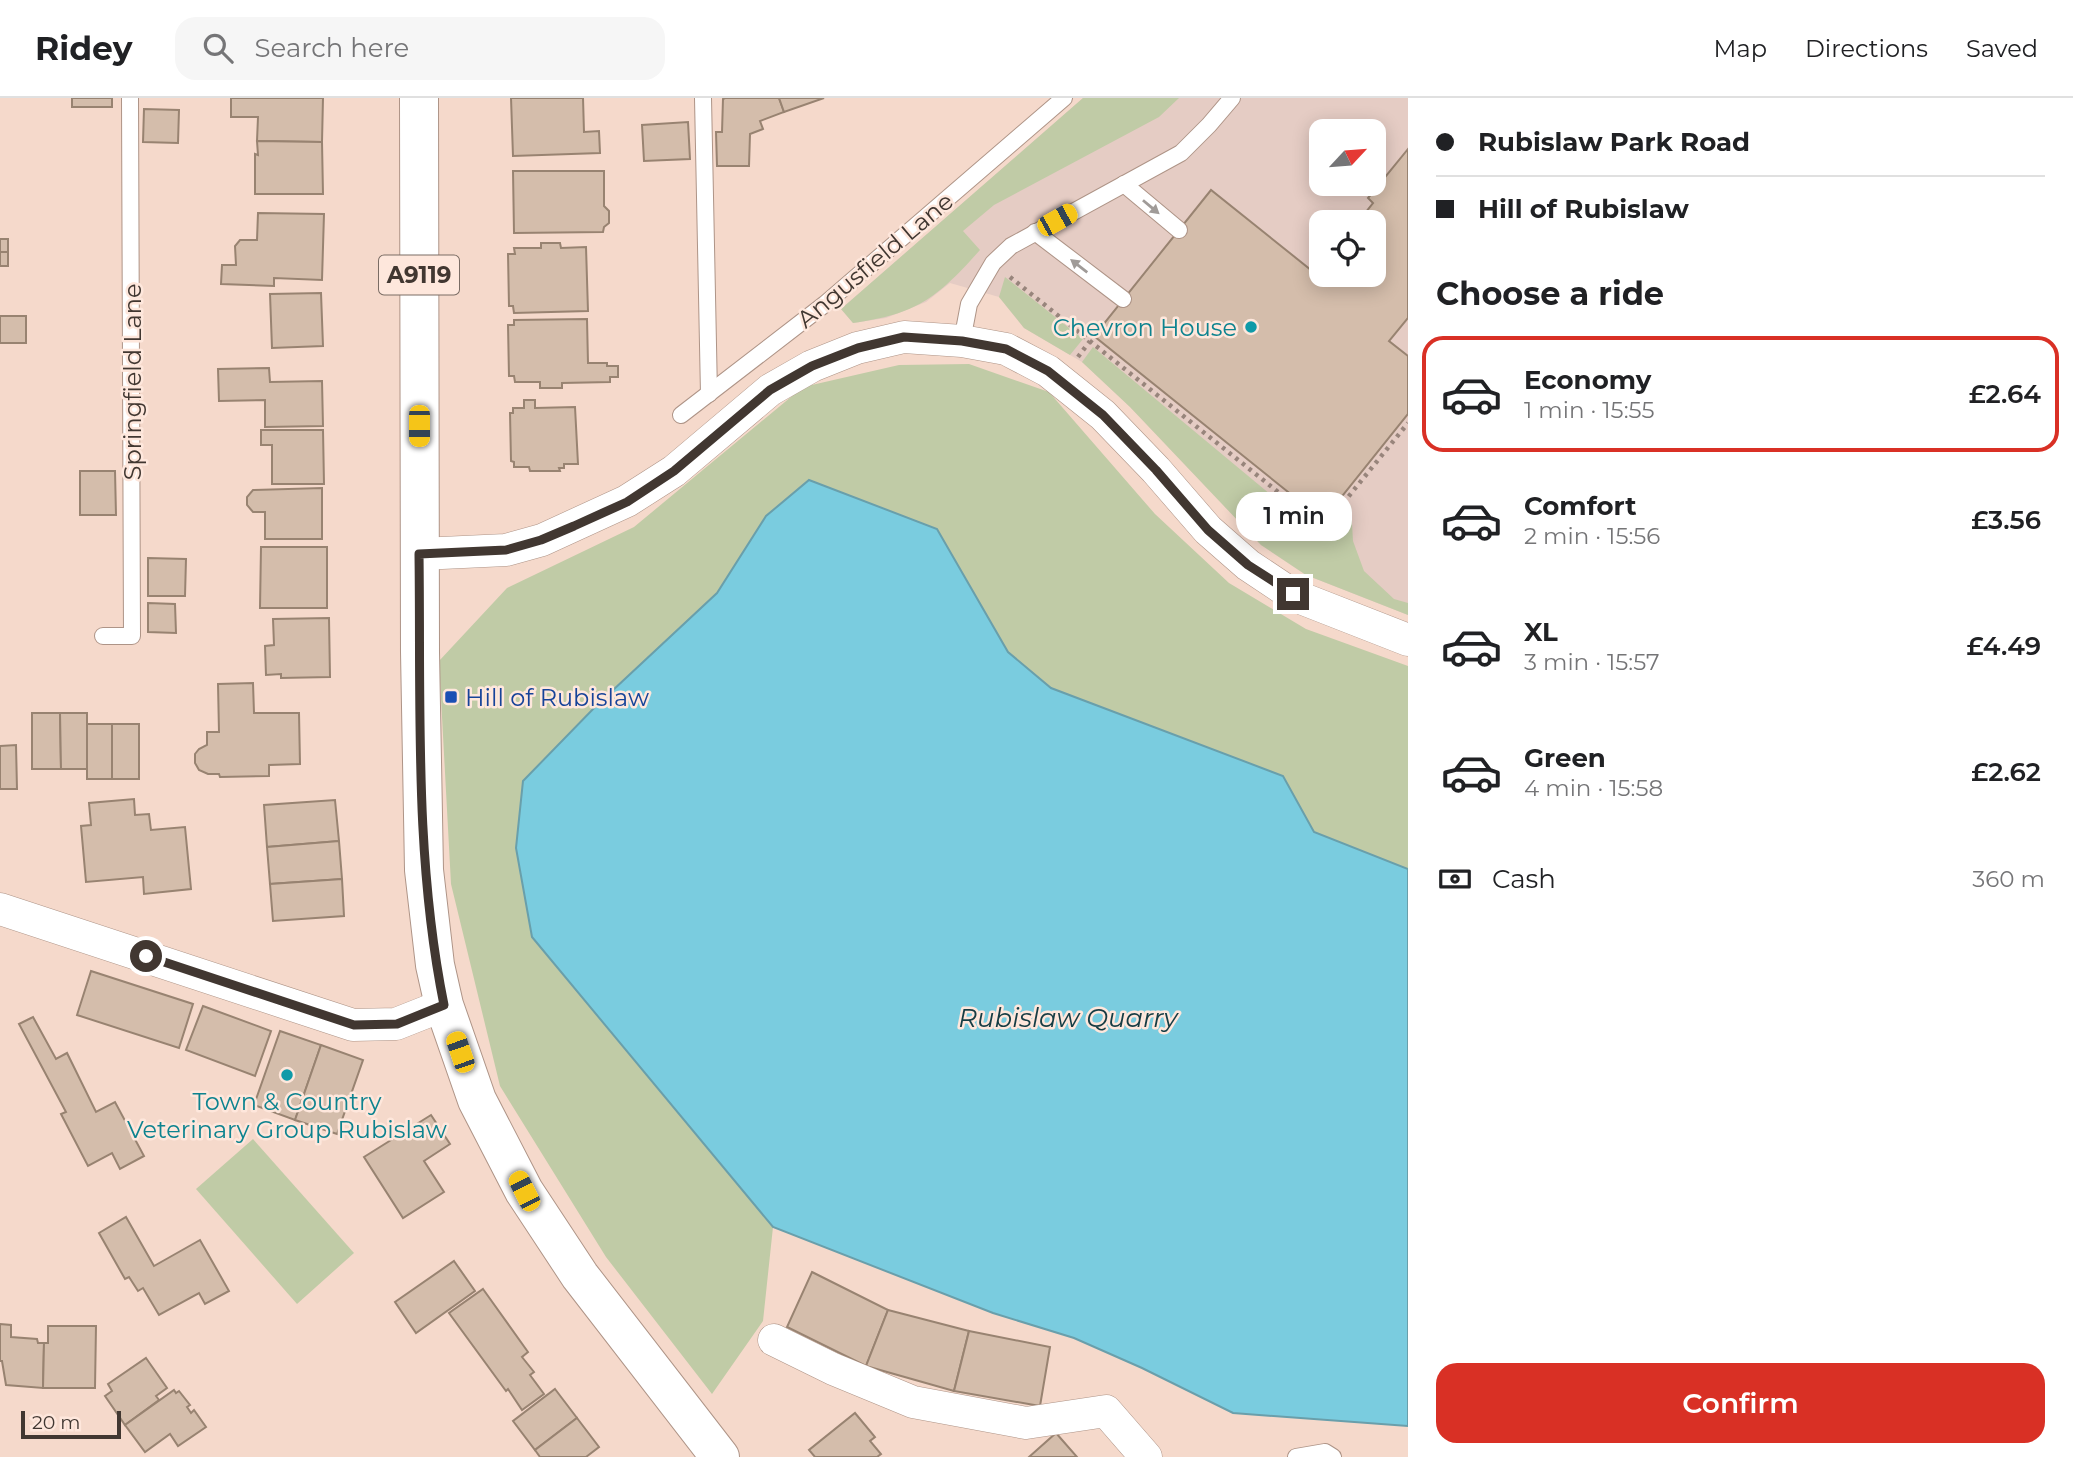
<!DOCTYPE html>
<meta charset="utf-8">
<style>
body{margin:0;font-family:Montserrat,sans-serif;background:#f6f6f6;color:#202124;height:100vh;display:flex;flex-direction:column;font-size:26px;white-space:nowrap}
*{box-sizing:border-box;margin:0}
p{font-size:23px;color:#757577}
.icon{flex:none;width:38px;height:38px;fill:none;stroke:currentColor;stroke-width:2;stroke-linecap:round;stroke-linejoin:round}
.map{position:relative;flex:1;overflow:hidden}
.drawer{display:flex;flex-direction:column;background:#fff;width:665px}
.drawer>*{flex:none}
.hud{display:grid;align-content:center;height:154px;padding:0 28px;background:#fff}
.needle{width:46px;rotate:64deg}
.controls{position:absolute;left:1309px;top:21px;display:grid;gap:14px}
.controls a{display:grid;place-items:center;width:77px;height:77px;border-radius:14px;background:#fff;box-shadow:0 4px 18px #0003;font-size:35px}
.scale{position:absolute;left:21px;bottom:18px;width:100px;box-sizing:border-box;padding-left:7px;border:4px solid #413731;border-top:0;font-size:19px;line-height:24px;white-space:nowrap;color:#413731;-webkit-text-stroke:5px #fee7dc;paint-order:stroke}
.end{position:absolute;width:32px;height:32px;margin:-16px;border:9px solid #413731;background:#fff;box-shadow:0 0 0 4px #fff}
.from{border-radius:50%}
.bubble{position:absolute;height:49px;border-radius:21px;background:#fff;box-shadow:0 4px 18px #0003;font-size:23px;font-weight:600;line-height:49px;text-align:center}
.car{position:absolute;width:21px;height:42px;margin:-21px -10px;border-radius:9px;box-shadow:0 0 5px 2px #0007;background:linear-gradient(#f5c518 24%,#345 0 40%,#f5c518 0 76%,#345 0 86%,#f5c518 0)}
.hud b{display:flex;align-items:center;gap:24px;height:66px;font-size:26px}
.hud b+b{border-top:2px solid #e0e0e0}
.hud i{width:18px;height:18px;background:#202124}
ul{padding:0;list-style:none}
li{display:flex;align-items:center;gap:21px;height:116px;margin:0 14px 10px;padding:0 14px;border:4px solid transparent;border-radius:21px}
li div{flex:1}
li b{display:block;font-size:26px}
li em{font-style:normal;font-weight:600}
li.selected{border-color:#d93025}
li>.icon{width:63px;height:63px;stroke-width:1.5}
h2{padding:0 28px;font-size:32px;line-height:84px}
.pay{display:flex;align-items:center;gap:18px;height:77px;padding:0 28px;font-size:26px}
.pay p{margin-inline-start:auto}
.cta{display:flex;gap:14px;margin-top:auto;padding:14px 28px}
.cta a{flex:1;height:80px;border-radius:21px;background:#d93025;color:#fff;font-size:28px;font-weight:600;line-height:80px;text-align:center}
header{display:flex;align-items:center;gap:42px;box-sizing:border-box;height:98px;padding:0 35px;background:#fff;border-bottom:2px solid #e0e0e0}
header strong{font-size:33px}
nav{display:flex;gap:38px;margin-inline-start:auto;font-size:24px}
.search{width:490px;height:63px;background:#f6f6f6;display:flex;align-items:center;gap:18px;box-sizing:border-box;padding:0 24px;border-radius:21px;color:#757577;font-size:26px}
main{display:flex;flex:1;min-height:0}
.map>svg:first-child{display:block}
.commercial{fill:#e5ccc4;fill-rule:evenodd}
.green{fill:#c0cba6}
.water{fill:#7accdf;stroke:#699fab;stroke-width:2}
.building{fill:#d4bdab;stroke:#988371;stroke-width:2}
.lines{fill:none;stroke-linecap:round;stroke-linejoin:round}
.service-casing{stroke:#ae9487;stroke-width:18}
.minor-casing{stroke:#ae9487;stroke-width:33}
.primary-casing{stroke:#ae9487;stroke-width:40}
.path{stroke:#98857c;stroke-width:4.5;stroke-dasharray:3.5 5;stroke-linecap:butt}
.service{stroke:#fff;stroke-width:16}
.minor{stroke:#fff;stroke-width:32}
.primary{stroke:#fff;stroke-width:38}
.oneway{fill:#a09b98}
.route{stroke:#413731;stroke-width:9}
.culture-dot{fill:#0f9aa8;stroke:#fee7dc;stroke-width:2.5}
.transit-dot{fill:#1a4fb4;stroke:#fee7dc;stroke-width:2.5}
.labels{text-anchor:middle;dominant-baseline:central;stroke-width:5;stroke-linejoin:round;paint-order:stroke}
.shield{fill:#fee7dc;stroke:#7a6c64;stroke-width:2}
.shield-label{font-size:23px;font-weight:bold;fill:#413731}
.street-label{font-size:24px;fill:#413731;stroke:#fee7dc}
.culture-label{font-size:24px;fill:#0d838f;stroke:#fee7dc;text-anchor:end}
.transit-label{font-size:24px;fill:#164399;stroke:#fee7dc;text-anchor:start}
.water-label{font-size:26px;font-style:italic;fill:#153c44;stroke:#fee7dc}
</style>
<header>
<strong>Ridey</strong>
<div class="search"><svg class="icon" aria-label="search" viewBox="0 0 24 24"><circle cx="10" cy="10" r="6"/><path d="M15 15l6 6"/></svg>Search here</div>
<nav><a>Map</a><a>Directions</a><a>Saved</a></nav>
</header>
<main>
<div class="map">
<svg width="1408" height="1359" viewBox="0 0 1408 1359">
<rect width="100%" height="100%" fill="#f5d9cb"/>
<path class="commercial" d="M1083 0H1408V517L1306 477 1261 447 1130 309 1082 264 1024 230 999 199 950 185 926 204 886 220 853 225 841 211ZM1321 33H1374V86H1321ZM1321 124H1374V177H1321Z"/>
<g class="green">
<path d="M1083 0H1179L1159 19 994 107 963 133 980 152C938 199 918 216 853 225L841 211Z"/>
<polygon points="1005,179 1083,241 1070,257 1024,230 999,199"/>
<polygon points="1093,249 1323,440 1351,407 1353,443 1364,473 1394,501 1408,505 1408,517 1306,477 1261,447 1130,309 1082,264"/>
<polygon points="969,266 1049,294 1155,416 1229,485 1306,531 1408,568 1408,771 1314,734 1283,678 1051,590 1008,554 936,431 809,382 766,418 717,495 597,607 523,683 516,751 532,839 773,1129 763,1223 712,1296 606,1159 500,988 451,786 439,563 507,490 634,429 803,289 899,267"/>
<polygon points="253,1041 354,1155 297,1206 196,1091"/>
</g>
<polygon class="water" points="809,382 937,431 1008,554 1051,590 1283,678 1314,734 1408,771 1408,1328 1233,1315 1142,1270 1074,1240 993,1215 773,1129 532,839 516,750 523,683 597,607 717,495 766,418"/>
<g class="building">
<rect x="72" y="0" width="40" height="9"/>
<polygon points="231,0 323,0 322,44 257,43 258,19 231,19"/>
<polygon points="511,0 583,0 584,34 599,33 600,55 513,58"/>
<polygon points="725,0 779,0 784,14 760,23 763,31 750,36 749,68 717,68 716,34 722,34 723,1"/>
<polygon points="779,0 824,0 784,14"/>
<polygon points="144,11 179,12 178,45 143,44"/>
<polygon points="688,24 690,61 644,63 642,27"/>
<polygon points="257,43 322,44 323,96 255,96 255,56 258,57"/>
<polygon points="1408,51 1408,220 1389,243 1408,258 1408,316 1323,422 1094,238 1211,92 1316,176 1321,170 1321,177 1374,177 1374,124 1358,124 1373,105 1368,100"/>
<polygon points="513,73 604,73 604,108 609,113 609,125 604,129 603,134 514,135"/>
<polygon points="258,115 324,116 322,182 274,180 274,188 221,186 222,167 236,167 235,148 240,142 257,142"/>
<rect x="0" y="141" width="8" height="13"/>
<polygon points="541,145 560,145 561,150 586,149 588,213 514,215 513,208 509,208 508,156 515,156 514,150 541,150"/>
<rect x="0" y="154" width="8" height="14"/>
<polygon points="321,195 323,248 272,250 270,196"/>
<rect x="0" y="218" width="26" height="27"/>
<polygon points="587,221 588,265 607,265 607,268 618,268 618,279 610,279 610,284 562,285 562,290 540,290 540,284 515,284 514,278 509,278 508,227 514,227 514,222"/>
<polygon points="269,270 270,284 322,283 323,328 265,329 265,302 219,303 218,271"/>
<polygon points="524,302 535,302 535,310 575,309 578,366 564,366 564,370 559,370 560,373 530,373 529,369 514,369 514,364 511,363 510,315 513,315 513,310 524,310"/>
<polygon points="261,332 323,332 324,386 272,386 272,347 261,347"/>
<polygon points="80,373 115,373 116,417 80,417"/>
<polygon points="322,390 322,441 265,441 265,414 253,414 247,407 247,399 253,392"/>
<polygon points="261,449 327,449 327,510 260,510"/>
<polygon points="148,460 186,461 185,498 148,498"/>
<polygon points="148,505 175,506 176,535 148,534"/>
<polygon points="329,520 330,579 281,580 281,576 266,577 265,548 274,547 273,521"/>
<polygon points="253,585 254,615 299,615 300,666 269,667 269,678 220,679 219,676 208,676 199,672 195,665 195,656 199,651 207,647 207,634 219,634 218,586"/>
<polygon points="32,615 60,615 61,671 32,671"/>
<polygon points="60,615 87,615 87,671 61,671"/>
<rect x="87" y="626" width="25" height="55"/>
<rect x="112" y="626" width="27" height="55"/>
<polygon points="16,647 17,691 0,691 0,648"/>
<polygon points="134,701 135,717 149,716 151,732 185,729 191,791 144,796 143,779 86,784 81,728 91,727 89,705"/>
<polygon points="335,702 339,743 267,749 264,707"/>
<polygon points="339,743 342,781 270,786 267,749"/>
<polygon points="342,781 344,818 273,823 270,786"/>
<polygon points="91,873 193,906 179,950 77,917"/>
<polygon points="203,908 271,933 255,978 186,952"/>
<polygon points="33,919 56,961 67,955 96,1014 115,1004 144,1058 120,1071 112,1055 88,1068 61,1016 66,1014 19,926"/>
<polygon points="280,933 321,947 295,1022 254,1007"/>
<polygon points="321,947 363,962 337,1036 295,1022"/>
<polygon points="431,1017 450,1046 424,1063 444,1094 403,1120 364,1059"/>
<polygon points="126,1119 154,1168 200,1142 229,1193 205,1206 199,1195 159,1217 143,1190 138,1193 129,1179 125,1181 99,1135"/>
<polygon points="454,1163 475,1193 416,1235 395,1204"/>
<polygon points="812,1174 888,1212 866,1268 787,1229"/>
<polygon points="483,1191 528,1254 522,1259 534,1274 530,1277 544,1296 522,1312 508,1291 506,1293 449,1215"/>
<polygon points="888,1212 969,1233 954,1293 866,1268"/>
<polygon points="0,1226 11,1227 11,1239 37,1241 38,1245 44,1245 43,1290 6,1287 2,1263 0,1263"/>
<polygon points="48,1228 96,1228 95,1290 43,1290 44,1245 48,1245"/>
<polygon points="969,1233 1050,1249 1040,1308 954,1293"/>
<polygon points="146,1260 167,1290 156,1298 159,1302 125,1327 105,1298 112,1293 108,1286"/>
<polygon points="555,1291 577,1320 535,1352 513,1323"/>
<polygon points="174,1292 176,1295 179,1293 190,1307 187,1309 191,1315 194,1312 206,1329 178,1348 170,1336 145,1354 125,1327"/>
<polygon points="855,1315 875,1339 870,1343 881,1356 877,1359 815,1359 809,1352"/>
<polygon points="577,1320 599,1349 586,1359 540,1359 535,1352"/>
<polygon points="1056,1335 1077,1359 1029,1359"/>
</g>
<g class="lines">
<defs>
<g id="service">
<polyline points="703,0 709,296"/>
<polyline points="1124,86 1179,132"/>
<polyline points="1035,134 1123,201"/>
<polyline points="962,243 969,206 993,165 1011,148 1181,55 1209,27 1232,0"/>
<polyline points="681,317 825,206 1064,0"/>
<polyline points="103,538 132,538 130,0"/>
<polyline points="1296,1359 1325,1354 1333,1359"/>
</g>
<g id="minor">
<polyline points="420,456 506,452 542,442 627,403 674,373 770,292 812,268 857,250 904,239 962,243 1006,251 1048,273 1103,317 1156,372 1208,432 1248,467 1293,497 1408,542"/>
<polyline points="0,811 353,927 396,926 444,907"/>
<polyline points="774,1242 833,1271 913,1304 1026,1325 1106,1313 1146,1359"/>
</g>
<polyline id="primary" points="419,0 420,554 424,772 435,867 444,907 477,1002 524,1093 580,1178 720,1359"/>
</defs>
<use href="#service" class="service-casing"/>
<use href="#minor" class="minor-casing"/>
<use href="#primary" class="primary-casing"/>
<g class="path">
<polyline points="1010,179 1323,430 1408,325"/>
<polyline points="1078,259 1090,243"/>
</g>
<use href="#service" class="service"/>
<use href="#minor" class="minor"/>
<use href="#primary" class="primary"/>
</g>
<defs><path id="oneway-solid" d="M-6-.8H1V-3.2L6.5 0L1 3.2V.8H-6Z" transform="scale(1.75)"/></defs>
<g class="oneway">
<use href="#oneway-solid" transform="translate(1151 109) rotate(40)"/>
<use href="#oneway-solid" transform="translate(1079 168) rotate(-142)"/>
</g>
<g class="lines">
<path class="route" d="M146 858 354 927 397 926 444 907C414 759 421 606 419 456L506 452 541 442 574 428 627 404 674 373 770 292 812 268 858 250 904 239 962 243 1006 251 1048 273 1103 317 1156 372 1208 432 1248 467 1293 496"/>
</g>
<g class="culture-dot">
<circle cx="1251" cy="229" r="7"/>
<circle cx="287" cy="977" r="7"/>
</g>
<rect class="transit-dot" x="444" y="592" width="14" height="14" rx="3.5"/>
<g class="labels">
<rect class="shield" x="379" y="157.5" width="80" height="39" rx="5"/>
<g class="shield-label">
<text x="419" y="177">A9119</text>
</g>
<g class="street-label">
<text transform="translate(875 162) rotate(-40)">Angusfield Lane</text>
<text transform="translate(132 284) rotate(-90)">Springfield Lane</text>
</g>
<g class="culture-label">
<text x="1237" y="229">Chevron House</text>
<text x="287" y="1003" text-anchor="middle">Town &amp; Country<tspan x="287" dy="28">Veterinary Group Rubislaw</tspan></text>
</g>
<g class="transit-label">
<text x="465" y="599">Hill of Rubislaw</text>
</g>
<g class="water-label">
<text x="1068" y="920">Rubislaw Quarry</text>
</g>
</g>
</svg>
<div class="controls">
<a><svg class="needle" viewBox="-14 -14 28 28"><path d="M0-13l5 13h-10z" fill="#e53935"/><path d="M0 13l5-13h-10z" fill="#757577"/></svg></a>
<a><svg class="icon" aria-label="locate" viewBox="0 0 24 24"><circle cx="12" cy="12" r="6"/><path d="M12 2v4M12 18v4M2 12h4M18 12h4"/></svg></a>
</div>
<div class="scale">20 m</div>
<i class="end from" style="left:146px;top:858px"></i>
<i class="end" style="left:1293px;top:496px"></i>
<div class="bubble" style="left:1236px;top:394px;width:116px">1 min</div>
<i class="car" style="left:1057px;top:122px;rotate:61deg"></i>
<i class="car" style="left:419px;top:328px;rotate:180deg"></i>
<i class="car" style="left:460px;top:954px;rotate:341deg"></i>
<i class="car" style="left:524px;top:1093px;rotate:333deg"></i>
</div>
<section class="drawer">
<div class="hud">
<b><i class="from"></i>Rubislaw Park Road</b>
<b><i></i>Hill of Rubislaw</b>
</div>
<h2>Choose a ride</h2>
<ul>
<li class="selected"><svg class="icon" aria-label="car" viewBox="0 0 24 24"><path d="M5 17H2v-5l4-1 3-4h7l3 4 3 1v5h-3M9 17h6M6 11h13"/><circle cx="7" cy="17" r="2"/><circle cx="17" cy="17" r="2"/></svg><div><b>Economy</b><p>1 min · 15:55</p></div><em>£2.64</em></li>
<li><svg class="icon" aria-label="car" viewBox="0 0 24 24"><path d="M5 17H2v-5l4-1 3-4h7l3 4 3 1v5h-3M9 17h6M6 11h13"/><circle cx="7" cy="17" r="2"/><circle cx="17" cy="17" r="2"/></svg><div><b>Comfort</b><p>2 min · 15:56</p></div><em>£3.56</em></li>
<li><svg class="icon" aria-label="car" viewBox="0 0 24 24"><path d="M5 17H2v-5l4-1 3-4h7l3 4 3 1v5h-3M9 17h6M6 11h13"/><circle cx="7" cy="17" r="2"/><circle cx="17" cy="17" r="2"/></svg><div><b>XL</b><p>3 min · 15:57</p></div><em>£4.49</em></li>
<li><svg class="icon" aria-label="car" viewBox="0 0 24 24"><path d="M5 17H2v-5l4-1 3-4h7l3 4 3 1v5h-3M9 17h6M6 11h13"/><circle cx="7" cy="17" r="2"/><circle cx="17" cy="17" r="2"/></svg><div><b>Green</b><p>4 min · 15:58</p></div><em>£2.62</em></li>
</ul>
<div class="pay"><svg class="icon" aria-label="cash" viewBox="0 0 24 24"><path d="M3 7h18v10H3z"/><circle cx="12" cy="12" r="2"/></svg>Cash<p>360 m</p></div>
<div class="cta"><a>Confirm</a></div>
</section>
</main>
